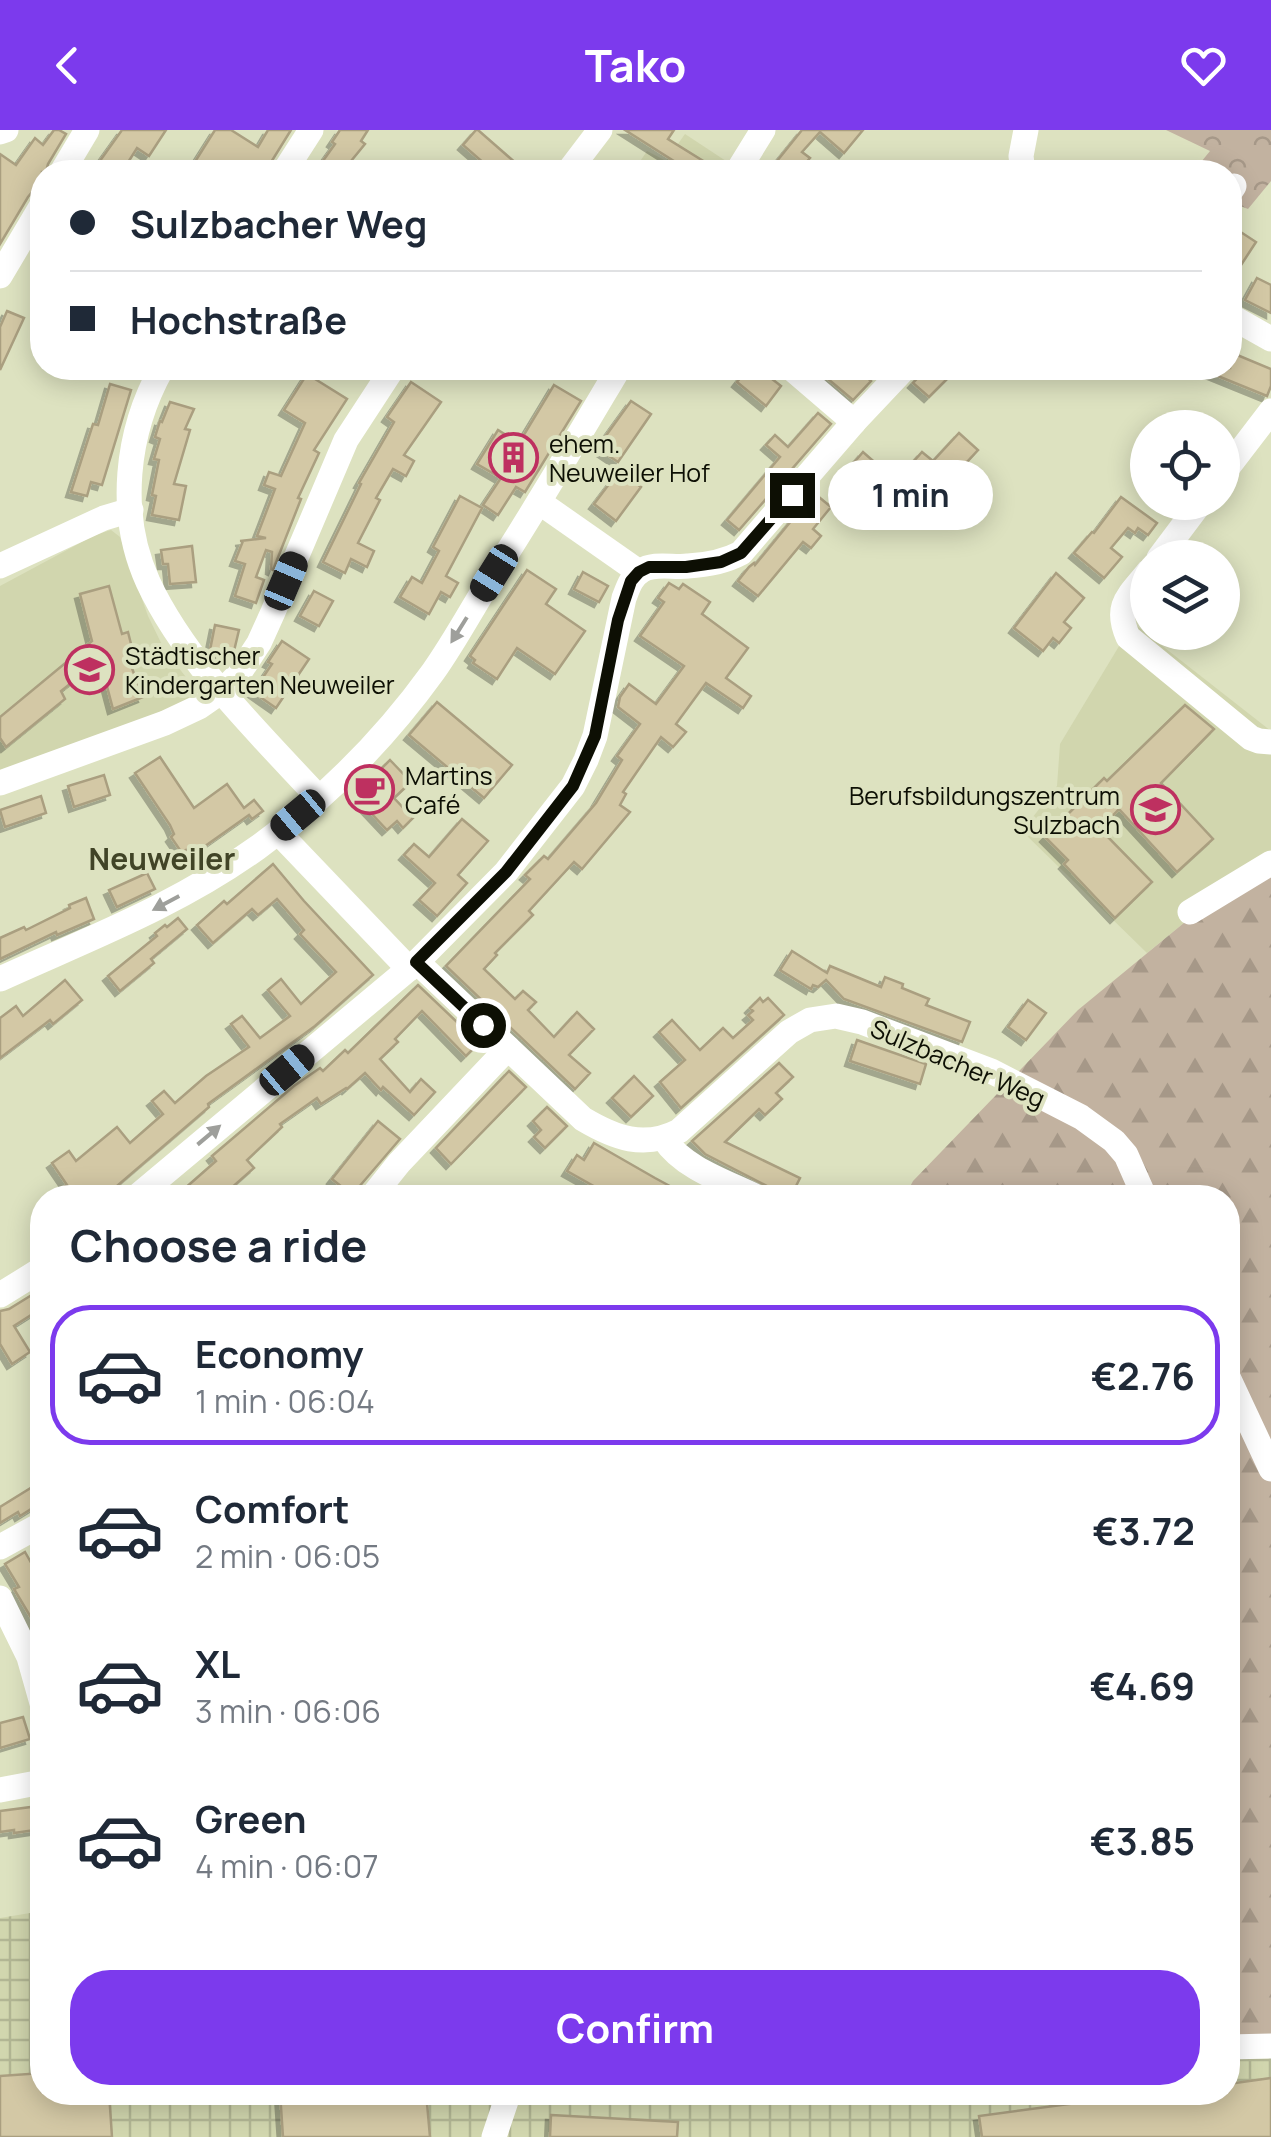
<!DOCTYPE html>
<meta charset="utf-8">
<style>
body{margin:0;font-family:Manrope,sans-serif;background:#f2f2f3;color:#1f2937;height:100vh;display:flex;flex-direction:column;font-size:38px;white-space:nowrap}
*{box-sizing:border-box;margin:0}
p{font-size:32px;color:#747a83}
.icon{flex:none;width:55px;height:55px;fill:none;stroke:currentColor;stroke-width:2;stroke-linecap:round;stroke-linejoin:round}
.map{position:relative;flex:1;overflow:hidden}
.drawer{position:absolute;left:30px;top:1055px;width:1210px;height:920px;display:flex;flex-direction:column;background:#fff;border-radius:40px;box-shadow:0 5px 25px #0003}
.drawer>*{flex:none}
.banner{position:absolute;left:30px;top:30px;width:1212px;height:220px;border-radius:40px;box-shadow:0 5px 25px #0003;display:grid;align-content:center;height:220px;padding:0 40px;background:#fff}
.fabs{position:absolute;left:1130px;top:280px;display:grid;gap:20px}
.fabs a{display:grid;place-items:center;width:110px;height:110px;border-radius:50%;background:#fff;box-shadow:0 5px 25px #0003;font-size:50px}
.end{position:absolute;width:45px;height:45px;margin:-22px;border:12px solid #0d0f04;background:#fff;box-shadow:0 0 0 5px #fff}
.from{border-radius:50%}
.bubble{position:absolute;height:70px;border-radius:35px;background:#fff;box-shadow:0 5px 25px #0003;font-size:32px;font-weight:700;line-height:70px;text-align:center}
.car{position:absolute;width:30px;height:60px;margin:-30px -15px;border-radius:12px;box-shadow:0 0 8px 2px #0007;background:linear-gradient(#222 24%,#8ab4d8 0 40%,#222 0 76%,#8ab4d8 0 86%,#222 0)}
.banner b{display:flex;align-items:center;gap:35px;height:95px;font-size:38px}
.banner b+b{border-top:2px solid #e0e1e3}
.banner i{width:25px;height:25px;background:#1f2937}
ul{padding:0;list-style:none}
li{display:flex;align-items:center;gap:30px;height:140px;margin:0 20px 15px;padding:0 20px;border:5px solid transparent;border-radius:40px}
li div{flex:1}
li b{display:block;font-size:38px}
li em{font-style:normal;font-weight:700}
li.current{border-color:#7c3aed}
li>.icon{width:90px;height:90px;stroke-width:1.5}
h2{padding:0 40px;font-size:45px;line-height:120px}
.cta{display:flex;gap:20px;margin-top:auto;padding:20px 40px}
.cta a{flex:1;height:115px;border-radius:40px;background:#7c3aed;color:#fff;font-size:40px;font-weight:700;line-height:115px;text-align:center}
header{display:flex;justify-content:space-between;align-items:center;height:130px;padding:0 40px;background:#7c3aed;color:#fff;font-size:45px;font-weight:700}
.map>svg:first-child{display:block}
.built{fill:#d1d6ae}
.industrial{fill:url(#industrial-grid)}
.forest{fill:url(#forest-firs)}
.park{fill:url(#park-crowns)}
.building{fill:#d3c8a5;stroke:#aa9f80;stroke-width:2.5;filter:url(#shadow)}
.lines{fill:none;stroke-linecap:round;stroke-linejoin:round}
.minor{stroke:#fff;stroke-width:25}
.oneway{fill:#9e9f9b}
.route{stroke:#0d0f04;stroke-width:12}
.labels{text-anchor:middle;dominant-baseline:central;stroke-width:8;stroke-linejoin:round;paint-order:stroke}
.poi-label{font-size:25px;fill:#0d0f04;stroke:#dde2c0;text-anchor:start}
.street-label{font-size:25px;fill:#0d0f04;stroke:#dde2c0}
.quarter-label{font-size:30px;font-weight:bold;fill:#414427;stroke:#dde2c0}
</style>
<header><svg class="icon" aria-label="back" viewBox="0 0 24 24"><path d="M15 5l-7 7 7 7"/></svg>Tako<svg class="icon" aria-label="heart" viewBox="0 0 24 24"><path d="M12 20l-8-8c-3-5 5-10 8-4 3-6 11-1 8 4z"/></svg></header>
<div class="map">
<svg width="1271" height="2007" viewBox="0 0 1271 2007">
<defs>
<pattern id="industrial-grid" width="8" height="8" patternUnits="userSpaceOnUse" patternTransform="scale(2.5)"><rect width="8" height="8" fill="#d1d6ae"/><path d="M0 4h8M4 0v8" fill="none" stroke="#b2b694"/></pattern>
<pattern id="forest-firs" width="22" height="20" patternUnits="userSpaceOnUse" patternTransform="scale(2.5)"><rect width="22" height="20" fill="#c2b2a0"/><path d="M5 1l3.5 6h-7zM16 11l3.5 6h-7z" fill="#a69888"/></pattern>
<pattern id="park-crowns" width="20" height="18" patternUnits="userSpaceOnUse" patternTransform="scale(2.5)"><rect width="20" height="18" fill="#c2b2a0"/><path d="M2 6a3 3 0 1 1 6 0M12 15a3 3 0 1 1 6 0" fill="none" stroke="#a69888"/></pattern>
<filter id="shadow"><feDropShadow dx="-5" dy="5" stdDeviation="0" flood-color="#0004"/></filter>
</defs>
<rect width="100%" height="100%" fill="#dde2c0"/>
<g class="built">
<polygon points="685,4 729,33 723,42 633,42 647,21 666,31"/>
<polygon points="111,400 120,407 148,486 164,519 196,560 195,565 157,587 0,641 0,456 95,405"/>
<polygon points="1133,493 1271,601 1271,741 1196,783 1147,823 1022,701 1057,656 1060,614"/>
</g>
<polygon class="industrial" points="42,1781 42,1962 1228,1962 1228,1906 1271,1905 1271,2007 0,2007 0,1788"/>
<polygon class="forest" points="1271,740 1271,1905 1228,1906 1228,1068 904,1068 913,1051 1078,880 1196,783"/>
<polygon class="park" points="1166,0 1271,0 1271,51 1248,79 1230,72 1230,42 1193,42 1210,21"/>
<g class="building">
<polygon points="54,0 59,0 66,4 48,34 46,42 42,42 42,50 28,67 0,114 0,24 16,35 35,8 43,15"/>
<polygon points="122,0 166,0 149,26 137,18 122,42 92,42"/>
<polygon points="215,0 231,0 258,17 268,0 291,0 265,42 198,42 191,38"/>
<polygon points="340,0 368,0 361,11 365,14 342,42 315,42 335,14 332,12"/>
<polygon points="476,0 478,0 526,42 494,42 463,15"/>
<polygon points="625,0 674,0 668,9 721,42 676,42 680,35"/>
<polygon points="802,0 863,0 844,23 820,2 802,22 810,28 798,42 790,42 777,31"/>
<polygon points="1230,95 1256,112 1230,152"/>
<polygon points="1257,148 1271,155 1271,183 1245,170"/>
<polygon points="7,181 24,188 0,240 0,197"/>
<polygon points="1230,222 1271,239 1271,256 1267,266 1198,238 1230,238"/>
<polygon points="748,238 758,238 781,256 766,276 737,252"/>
<polygon points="815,238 856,238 871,251 853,270"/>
<polygon points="927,238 958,238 929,267 913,253"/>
<polygon points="307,244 347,269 314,320 319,323 298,368 301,369 273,440 271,439 272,422 266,420 256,447 264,450 256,473 235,466 245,434 235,431 243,411 240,411 266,408 257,406 275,359 264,355 269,342 281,346 305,293 284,280"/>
<polygon points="411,252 441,272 404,325 414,331 406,346 393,339 376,368 380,370 358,413 374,421 367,437 351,429 345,443 323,432 361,354 359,353 394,292 387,287"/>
<polygon points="110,254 131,260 102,355 91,352 87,366 71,362 93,294 98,295"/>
<polygon points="554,255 581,271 525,362 516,357 498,385 483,375 501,348 477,334 498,300 519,313"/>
<polygon points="631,271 651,284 618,332 597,318"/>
<polygon points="170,272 194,279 185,299 190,300 174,354 186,356 179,390 152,385 156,366 152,365 159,330 154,329 160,309 155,307 160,291 162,292"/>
<polygon points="818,283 831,294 739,400 727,390 780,327 766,315 775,305 788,317"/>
<polygon points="959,303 978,320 928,374 910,358 886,387 865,368 862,371 838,351 863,322 896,351 922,322 933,331"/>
<polygon points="619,341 641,357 616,391 594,374"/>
<polygon points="814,363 831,377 813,399 821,406 811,418 803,412 758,466 738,451 749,437 754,433 755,435"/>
<polygon points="460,366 482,378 446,446 458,453 450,467 441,462 429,484 400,467 412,447 422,453 439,421 433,417"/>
<polygon points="1121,367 1157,393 1148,405 1138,398 1135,403 1128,398 1111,418 1122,427 1104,448 1074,423 1092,402 1094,403"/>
<polygon points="192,416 196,452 170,454 168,434 163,434 161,420"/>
<polygon points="527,440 556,459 546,474 585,501 555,544 517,518 497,549 473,533 475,530 470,526"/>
<polygon points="583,442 608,456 599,472 574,459"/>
<polygon points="1056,443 1084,468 1064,492 1071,498 1059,513 1053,508 1043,521 1014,498"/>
<polygon points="669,453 679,459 683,454 710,472 702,484 748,518 726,548 751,566 743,578 706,553 676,594 686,602 673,617 661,607 623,662 626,664 620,675 630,682 582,739 574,732 529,781 533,785 495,823 497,825 484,839 515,869 523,861 536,872 528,880 554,907 577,882 594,899 569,925 590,943 575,959 446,836 530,749 525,745 544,726 548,729 596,673 622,630 617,626 640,594 618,577 620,567 629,554 656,574 684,536 640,506 664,472 658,468"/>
<polygon points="109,456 122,504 128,502 132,518 125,520 143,567 113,579 100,530 61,561 65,569 6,617 0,608 0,587 92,511 80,464"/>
<polygon points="314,461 333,471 319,496 300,486"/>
<polygon points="215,495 239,500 234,521 230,527 212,523 210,520"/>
<polygon points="282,511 309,529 276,578 253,562 272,534 268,532"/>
<polygon points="437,572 512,635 484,668 409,605"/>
<polygon points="1185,575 1214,599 1161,653 1213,709 1177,742 1119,679 1100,699 1152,752 1115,788 1064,734 1068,730 1045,707 1104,648 1107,651"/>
<polygon points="160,627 194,678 227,654 244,678 254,670 263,681 252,689 249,685 191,726 186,720 182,723 171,707 174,704 170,695 135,643"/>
<polygon points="390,630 411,652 394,668 413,688 403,698 397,691 387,700 354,665"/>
<polygon points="104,645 110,665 74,677 68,656"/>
<polygon points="41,666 46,683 5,697 0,680"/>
<polygon points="462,689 488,711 458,745 467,753 437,786 419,770 435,753 404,725 414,714 429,727"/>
<polygon points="273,734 304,771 373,845 315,896 208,974 209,977 103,1068 48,1068 67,1055 52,1033 69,1021 76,1031 117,997 130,1013 163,984 152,971 164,961 175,973 206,946 249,917 231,894 242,886 260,908 290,886 268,860 281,849 301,874 336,842 300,804 304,800 277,769 258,785 252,779 213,813 197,795 224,771 227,774"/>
<polygon points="147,743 155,759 117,777 109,760"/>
<polygon points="86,768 94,789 57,805 56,802 0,829 0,808 24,797 26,800 70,778 69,775"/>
<polygon points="178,788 187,799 151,829 154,833 120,861 108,846 157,806 155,803 165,795 167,797"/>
<polygon points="792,821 827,843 830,836 881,857 885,847 903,854 902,858 929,869 926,875 970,892 962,912 844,869 826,850 818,857 813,855 811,859 780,840"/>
<polygon points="65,850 82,870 53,894 50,890 0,928 0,888 16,876 23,886"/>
<polygon points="418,855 479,913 466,926 422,881 395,909 398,912 380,929 410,962 421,949 435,962 414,985 383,957 381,960 365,943 347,959 346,958 321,974 317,968 280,994 282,997 247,1030 254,1038 220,1068 189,1068 183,1060 216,1031 212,1026 294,956 320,938 323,941 345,920 348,923"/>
<polygon points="760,868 763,872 768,868 784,885 681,978 660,952 685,930 659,902 672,890 700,920 723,898 733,908 753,890 748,885 753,881 750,878"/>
<polygon points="1028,870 1046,883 1026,910 1008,897"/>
<polygon points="857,910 926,934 920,954 850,931"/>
<polygon points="779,933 793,947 776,963 782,969 765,985 759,979 725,1012 800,1048 790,1068 705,1024 692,1011"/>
<polygon points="509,941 526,957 451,1034 436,1018"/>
<polygon points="634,946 653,966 631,987 612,968"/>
<polygon points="547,977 567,996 545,1018 534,1007 541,1000 533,991"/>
<polygon points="378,991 400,1009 358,1058 355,1068 334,1068 342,1057 332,1049"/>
<polygon points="594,1013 655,1048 692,1068 615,1068 567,1041 577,1025 584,1030"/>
<polygon points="35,1163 42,1178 14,1196 30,1222 12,1234 0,1214 0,1181 9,1179"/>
<polygon points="42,1351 42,1372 20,1386 18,1382 0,1393 0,1377"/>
<polygon points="25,1422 38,1445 34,1448 42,1462 42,1506 14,1459 19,1457 5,1434"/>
<polygon points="23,1587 30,1609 0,1618 0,1593"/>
<polygon points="39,1676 40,1680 42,1679 42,1699 14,1703 14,1700 0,1702 0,1681"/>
<polygon points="42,1943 42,1962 109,1962 112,2007 0,2007 0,1946"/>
<polygon points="1271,1948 1271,2007 982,2007 979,1986 1160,1962 1228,1962 1228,1954"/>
<polygon points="280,1962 426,1962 430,2007 283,2007"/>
<polygon points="551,1985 678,1992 677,2007 550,2007"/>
</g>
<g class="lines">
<g class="minor">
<polyline points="0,2 6,0"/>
<polyline points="62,42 87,0"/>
<polyline points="284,42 311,0"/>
<polyline points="568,42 600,0"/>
<polyline points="737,42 763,0"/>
<polyline points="1023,42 1021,26 1026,0"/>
<polyline points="1230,62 1234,56"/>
<polyline points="0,146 42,75"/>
<polyline points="1230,186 1271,209"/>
<path d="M162 238C126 302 117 384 148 452 185 532 260 604 319 668"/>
<polyline points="791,238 854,292"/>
<polyline points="1222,345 1271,281"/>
<polyline points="539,372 639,442"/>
<polyline points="1159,428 1201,372"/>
<polyline points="0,436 104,388 131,380"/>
<path d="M1148 442C1129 466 1114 475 1128 507L1251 608 1259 611 1271 612"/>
<polyline points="0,653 165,593 199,577 222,561 238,545 259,513 273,482 346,310 393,238"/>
<polyline points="278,702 409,839"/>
<polyline points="1190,782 1271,733"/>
<path d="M417 832 583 989C615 1008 644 1019 679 1001L789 902 810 890 836 886 862 892 991 941 1081 987 1114 1011 1126 1025 1145 1068"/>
<path d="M0 849C88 809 178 775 257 718 325 669 384 610 433 542 455 511 473 477 493 445 537 377 578 307 619 238"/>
<path d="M664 1009C684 1039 727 1052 759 1068"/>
<path d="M135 1068 417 832 506 742 573 656 586 630 595 606 624 468C628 458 631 447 641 441 654 432 673 438 688 436 707 435 724 432 741 423L854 292 905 238"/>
<polyline points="371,1068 399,1033 508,918"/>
<polyline points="0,1165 42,1139"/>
<polyline points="1228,1247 1271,1339"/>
<polyline points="0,1417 42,1394"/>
<polyline points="0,1468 29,1527 42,1573"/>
<polyline points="0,1660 42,1652"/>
<polyline points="1228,1917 1271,1916"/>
<polyline points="494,2007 509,1962"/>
</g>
</g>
<defs><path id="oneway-solid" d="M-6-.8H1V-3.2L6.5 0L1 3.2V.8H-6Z" transform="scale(2.5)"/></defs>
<g class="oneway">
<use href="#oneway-solid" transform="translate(459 500) rotate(122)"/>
<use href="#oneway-solid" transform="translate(166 773) rotate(152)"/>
<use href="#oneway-solid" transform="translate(209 1005) rotate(-40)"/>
</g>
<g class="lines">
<polyline class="route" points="483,895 416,832 506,742 573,656 595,606 618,490 631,451 639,442 649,437 686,437 721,432 741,423 792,365"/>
</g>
<defs>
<symbol id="building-ring" viewBox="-11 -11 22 22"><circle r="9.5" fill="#dde2c0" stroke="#be3060" stroke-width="1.5"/><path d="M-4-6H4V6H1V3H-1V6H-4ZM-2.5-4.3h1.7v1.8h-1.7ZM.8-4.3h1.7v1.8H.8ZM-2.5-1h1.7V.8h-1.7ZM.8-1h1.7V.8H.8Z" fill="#be3060"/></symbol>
<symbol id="school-ring" viewBox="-11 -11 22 22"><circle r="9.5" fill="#dde2c0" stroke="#be3060" stroke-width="1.5"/><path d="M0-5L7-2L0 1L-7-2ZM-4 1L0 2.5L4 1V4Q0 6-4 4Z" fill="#be3060"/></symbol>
<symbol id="cafe-ring" viewBox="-11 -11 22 22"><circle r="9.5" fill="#dde2c0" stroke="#be3060" stroke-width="1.5"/><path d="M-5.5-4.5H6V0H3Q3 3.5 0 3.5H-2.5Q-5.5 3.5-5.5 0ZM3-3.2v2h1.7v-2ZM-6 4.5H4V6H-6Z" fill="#be3060"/></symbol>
</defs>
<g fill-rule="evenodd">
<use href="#building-ring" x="486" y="300" width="55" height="55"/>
<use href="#school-ring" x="62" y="512" width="55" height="55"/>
<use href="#cafe-ring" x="342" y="632" width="55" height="55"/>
<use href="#school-ring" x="1128" y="652" width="55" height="55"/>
</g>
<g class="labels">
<g class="poi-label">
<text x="549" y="313">ehem.<tspan x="549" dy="29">Neuweiler Hof</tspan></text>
<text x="125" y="525">Städtischer<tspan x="125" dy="29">Kindergarten Neuweiler</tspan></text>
<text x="405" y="645">Martins<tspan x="405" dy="29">Café</tspan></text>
<text x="1120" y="665" text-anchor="end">Berufsbildungszentrum<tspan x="1120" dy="29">Sulzbach</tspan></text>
</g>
<g class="street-label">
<text transform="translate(958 933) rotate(23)">Sulzbacher Weg</text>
</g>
<g class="quarter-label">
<text x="162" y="728">Neuweiler</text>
</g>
</g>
</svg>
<div class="fabs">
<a><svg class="icon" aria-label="locate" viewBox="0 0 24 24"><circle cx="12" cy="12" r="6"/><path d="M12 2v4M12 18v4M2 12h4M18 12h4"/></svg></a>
<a><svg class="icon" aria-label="layers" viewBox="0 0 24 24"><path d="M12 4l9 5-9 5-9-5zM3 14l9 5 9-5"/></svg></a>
</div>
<i class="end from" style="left:483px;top:895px"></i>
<i class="end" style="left:792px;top:365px"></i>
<div class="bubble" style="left:828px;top:330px;width:165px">1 min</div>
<i class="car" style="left:494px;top:443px;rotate:212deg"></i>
<i class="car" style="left:286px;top:451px;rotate:23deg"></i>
<i class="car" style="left:298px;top:685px;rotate:230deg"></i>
<i class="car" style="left:287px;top:940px;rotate:50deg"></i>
<div class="banner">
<b><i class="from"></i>Sulzbacher Weg</b>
<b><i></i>Hochstraße</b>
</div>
<section class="drawer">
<h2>Choose a ride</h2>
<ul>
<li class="current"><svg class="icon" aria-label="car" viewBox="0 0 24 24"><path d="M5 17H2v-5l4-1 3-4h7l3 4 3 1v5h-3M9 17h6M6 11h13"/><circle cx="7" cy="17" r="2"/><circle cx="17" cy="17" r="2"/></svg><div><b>Economy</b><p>1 min · 06:04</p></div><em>€2.76</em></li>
<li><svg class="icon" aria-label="car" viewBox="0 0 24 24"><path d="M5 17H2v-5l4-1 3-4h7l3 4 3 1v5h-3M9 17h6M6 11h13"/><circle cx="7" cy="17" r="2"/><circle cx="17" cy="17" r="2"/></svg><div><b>Comfort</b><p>2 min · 06:05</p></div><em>€3.72</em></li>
<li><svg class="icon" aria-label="car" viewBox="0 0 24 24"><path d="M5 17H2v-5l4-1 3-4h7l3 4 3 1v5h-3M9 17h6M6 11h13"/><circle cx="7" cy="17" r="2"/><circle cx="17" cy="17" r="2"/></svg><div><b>XL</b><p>3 min · 06:06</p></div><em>€4.69</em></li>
<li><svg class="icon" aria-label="car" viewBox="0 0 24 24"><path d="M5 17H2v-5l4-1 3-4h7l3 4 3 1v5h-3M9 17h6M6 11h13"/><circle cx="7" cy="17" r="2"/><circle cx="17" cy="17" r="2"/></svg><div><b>Green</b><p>4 min · 06:07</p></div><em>€3.85</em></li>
</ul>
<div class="cta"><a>Confirm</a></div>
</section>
</div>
